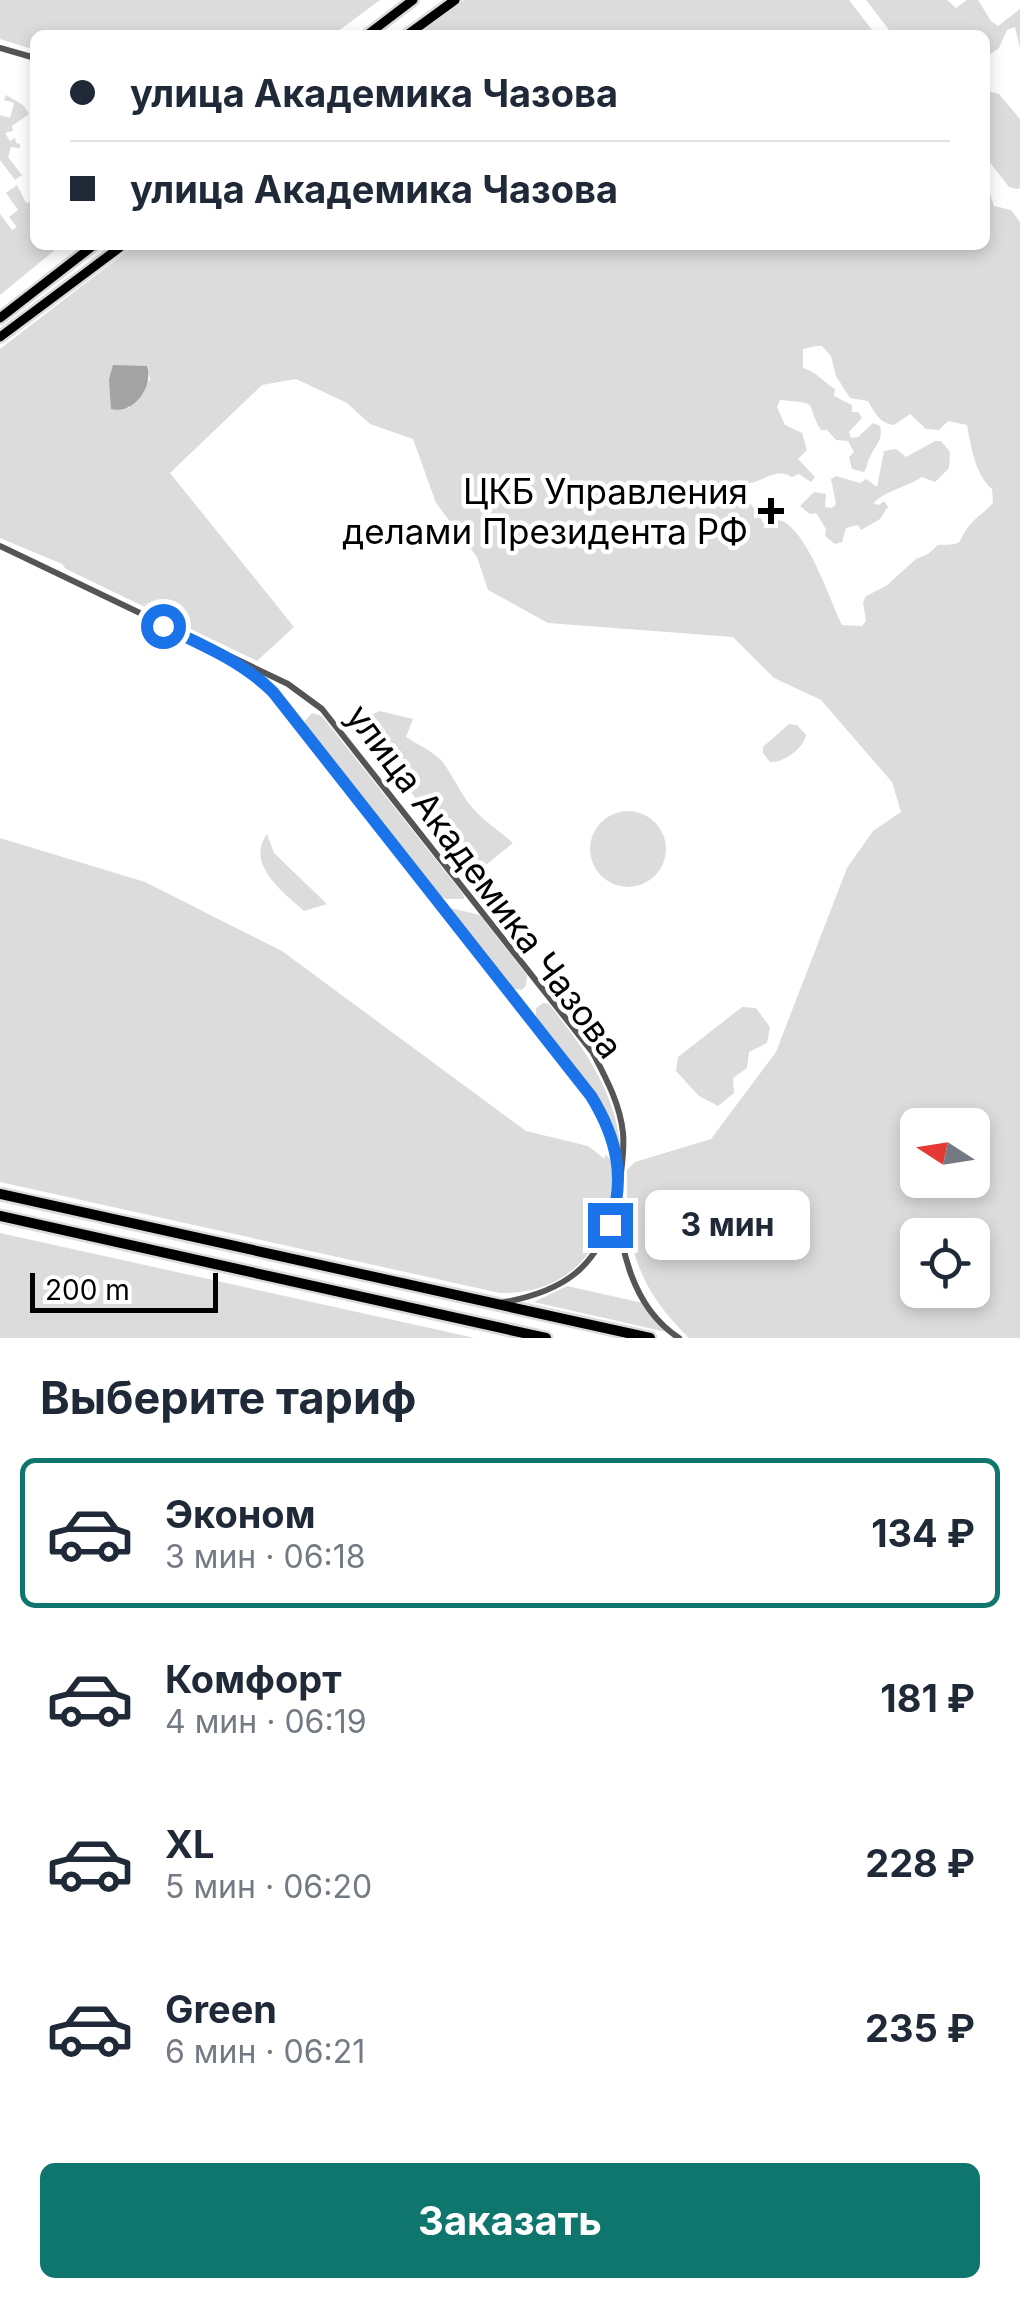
<!DOCTYPE html>
<html lang="ru">
<meta charset="utf-8">
<style>
body{margin:0;font-family:Inter,sans-serif;background:#f2f2f3;color:#1f2937;height:100vh;display:flex;flex-direction:column;font-size:38px;white-space:nowrap}
*{box-sizing:border-box;margin:0}
p{font-size:32px;color:#747a83}
.icon{flex:none;width:55px;height:55px;fill:none;stroke:currentColor;stroke-width:2;stroke-linecap:round;stroke-linejoin:round}
.map{position:relative;height:1338px;overflow:hidden}
.details{display:flex;flex-direction:column;background:#fff;flex:1}
.details>*{flex:none}
.top-card{position:absolute;left:30px;top:30px;width:960px;height:220px;border-radius:15px;box-shadow:0 5px 15px #0003;display:grid;align-content:center;height:220px;padding:0 40px;background:#fff}
.needle{width:65px;rotate:282deg}
.controls{position:absolute;left:900px;top:1108px;display:grid;gap:20px}
.controls a{display:grid;place-items:center;width:90px;height:90px;border-radius:15px;background:#fff;box-shadow:0 5px 15px #0003;font-size:50px}
.scale{position:absolute;left:30px;bottom:25px;width:188px;box-sizing:border-box;padding-left:10px;border:5px solid #000;border-top:0;font-size:28px;line-height:35px;white-space:nowrap;color:#000;-webkit-text-stroke:8px #fff;paint-order:stroke}
.end{position:absolute;width:45px;height:45px;margin:-22px;border:12px solid #1a73e8;background:#fff;box-shadow:0 0 0 5px #fff}
.from{border-radius:50%}
.bubble{position:absolute;height:70px;border-radius:15px;background:#fff;box-shadow:0 5px 15px #0003;font-size:32px;font-weight:700;line-height:70px;text-align:center}
.top-card b{display:flex;align-items:center;gap:35px;height:95px;font-size:38px}
.top-card b+b{border-top:2px solid #e0e1e3}
.top-card i{width:25px;height:25px;background:#1f2937}
ul{padding:0;list-style:none}
li{display:flex;align-items:center;gap:30px;height:150px;margin:0 20px 15px;padding:0 20px;border:5px solid transparent;border-radius:15px}
li div{flex:1}
li b{display:block;font-size:38px}
li em{font-style:normal;font-weight:700}
li.current{border-color:#0f766e}
li>.icon{width:90px;height:90px;stroke-width:1.5}
h2{padding:0 40px;font-size:45px;line-height:120px}
.primary-button{display:flex;gap:20px;margin-top:auto;padding:20px 40px}
.primary-button a{flex:1;height:115px;border-radius:15px;background:#0f766e;color:#fff;font-size:40px;font-weight:700;line-height:115px;text-align:center}
.map>svg:first-child{display:block}
.green{fill:#dcdcdc;fill-rule:evenodd}
.water{fill:#a3a3a3}
.lines{fill:none;stroke-linecap:round;stroke-linejoin:round}
.primary-casing{stroke:#dbdbdb;stroke-width:14}
.trunk-casing{stroke:#dbdbdb;stroke-width:15}
.minor{stroke:#555;stroke-width:6}
.primary{stroke:#000;stroke-width:9}
.trunk{stroke:#000;stroke-width:10}
.route{stroke:#1a73e8;stroke-width:12}
.poi-dot{fill:#000;stroke:#fff;stroke-width:4}
.labels{text-anchor:middle;dominant-baseline:central;stroke-width:9;stroke-linejoin:round;paint-order:stroke}
.poi-label{font-size:35px;fill:#000;stroke:#fff;text-anchor:end}
.street-label{font-size:35px;fill:#000;stroke:#fff}
</style>
<div class="map">
<svg width="1020" height="1338" viewBox="0 0 1020 1338">
<rect width="100%" height="100%" fill="#fff"/>
<g class="green">
<polygon points="0,0 380,0 333,35 35,35 35,50 0,39"/>
<polygon points="464,0 849,0 876,35 417,35"/>
<polygon points="866,0 947,0 956,8 967,0 978,0 991,21 998,26 1020,9 1020,48 1015,27 1007,30 999,48 985,58 985,35 893,35"/>
<polygon points="985,90 999,94 1020,119 1020,188 1017,189 1009,187 985,156"/>
<polygon points="6,95 23,105 29,114 12,126 13,131 5,133 10,141 15,138 16,143 20,144 20,148 11,147 8,157 22,175 15,180 0,160 0,115 10,118 14,103 4,100"/>
<path d="M985 179 994 206 1011 210 1020 222V1338H689C635 1285 625 1243 627 1170L635 1162 711 1139 776 1052 847 868 873 831 901 812 892 782 821 700 774 678 733 637 548 623 488 590 477 557 436 503 413 439 370 424 347 403 296 379 262 385 170 473 294 627 257 661 66 569 62 564 0 538V349L135 245H985ZM816 346H822L831 356 836 376 850 398 868 401C875 413 879 423 894 425L910 414 926 429 939 430 948 421 967 425C971 446 975 475 992 489L993 503C986 511 976 517 969 526 955 544 967 544 938 545L928 554 916 559 886 586 866 596 863 602 866 621 862 626 842 625C829 598 811 541 786 523 779 518 771 521 763 523 756 504 744 506 746 484 764 482 775 467 792 477L799 474 811 482 815 477 798 459 807 450 802 433 785 425 777 407 780 400C822 404 804 401 821 430H827L836 440 848 441 854 452 849 457 852 469 864 472C867 468 867 463 869 459 874 446 884 441 880 426L873 423 858 437 851 438 849 432 862 418 858 412H852V405L834 396 835 389C823 382 817 372 803 368V349ZM113 366H147L150 379 128 409ZM918 1125H972V1180H918ZM918 1235H972V1290H918Z"/>
<polygon points="17,185 26,203 35,201 35,245 61,245 0,295 0,214 12,230 17,227 9,217 18,210 6,193"/>
<path d="M935 441H941L950 452 949 468 935 482 922 477C905 488 889 489 873 503L879 505 884 501 888 507 880 519 861 530 858 525 846 528 842 542 835 544 825 536 826 529 816 513 810 514 800 506 814 492 826 494 825 507 832 508 836 504 831 479 836 476 860 483 866 479 877 487 884 451 896 449 906 457Z"/>
<path d="M380 711 413 719 406 737C417 744 430 750 440 759 449 768 460 793 471 806 484 822 499 830 513 843L477 872 458 852 355 721Z"/>
<polygon points="312,713 322,716 463,894 464,899 446,899 436,894 306,727 305,721"/>
<path d="M789 724 797 725 806 735C804 748 784 763 770 762L763 753V747Z"/>
<circle cx="628" cy="849" r="38"/>
<path d="M267 834 274 853 327 904 304 911C283 892 245 864 267 834Z"/>
<path d="M0 838 145 882 282 951 526 1131 588 1146 605 1159V1154L611 1160C618 1233 578 1295 500 1293L0 1182Z"/>
<polygon points="450,908 480,915 527,975 526,986 521,990 511,988"/>
<path d="M543 1003 549 1004C585 1050 615 1090 621 1150L612 1123 600 1101 536 1019V1008Z"/>
<polygon points="742,1007 756,1008 770,1027 767,1043 749,1052 747,1068 733,1078 734,1093 718,1106 699,1096 676,1071 678,1057"/>
<polygon points="0,1233 475,1338 0,1338"/>
<polygon points="567,1286 643,1303 666,1332 534,1302"/>
</g>
<path class="water" d="M113 365 147 366C154 386 134 415 111 409L109 379Z"/>
<g class="lines">
<defs>
<g id="primary">
<polyline points="367,35 413,0"/>
<polyline points="407,35 455,0"/>
<polyline points="0,318 94,245"/>
<polyline points="0,337 123,245"/>
</g>
<g id="trunk">
<polyline points="0,1194 650,1338"/>
<polyline points="0,1216 546,1338"/>
</g>
</defs>
<use href="#primary" class="primary-casing"/>
<use href="#trunk" class="trunk-casing"/>
<g class="minor">
<polyline points="0,48 35,58"/>
<path d="M0 546 288 684 322 709 593 1053C606 1078 620 1104 623 1133 625 1154 620 1173 619 1194 617 1246 633 1308 679 1338"/>
<polyline points="246,669 273,692 591,1096 612,1137 618,1178"/>
<path d="M500 1303C563 1292 597 1269 616 1206"/>
</g>
<use href="#primary" class="primary"/>
<use href="#trunk" class="trunk"/>
</g>
<g class="lines">
<path class="route" d="M163 626C202 645 242 661 273 692L591 1096C617 1138 626 1178 610 1225"/>
</g>
<path class="poi-dot" d="M766 496h10v10h10v10h-10v10h-10v-10h-10v-10h10z"/>
<g class="labels">
<g class="poi-label">
<text x="748" y="491">ЦКБ Управления<tspan x="748" dy="40">делами Президента РФ</tspan></text>
</g>
<g class="street-label">
<text transform="translate(485 881) rotate(53)">улица Академика Чазова</text>
</g>
</g>
</svg>
<div class="controls">
<a><svg class="needle" viewBox="-14 -14 28 28"><path d="M0-13l5 13h-10z" fill="#e53935"/><path d="M0 13l5-13h-10z" fill="#747a83"/></svg></a>
<a><svg class="icon" aria-label="locate" viewBox="0 0 24 24"><circle cx="12" cy="12" r="6"/><path d="M12 2v4M12 18v4M2 12h4M18 12h4"/></svg></a>
</div>
<div class="scale">200 m</div>
<i class="end from" style="left:163px;top:626px"></i>
<i class="end" style="left:610px;top:1225px"></i>
<div class="bubble" style="left:645px;top:1190px;width:165px">3 мин</div>
<div class="top-card">
<b><i class="from"></i>улица Академика Чазова</b>
<b><i></i>улица Академика Чазова</b>
</div>
</div>
<section class="details">
<h2>Выберите тариф</h2>
<ul>
<li class="current"><svg class="icon" aria-label="car" viewBox="0 0 24 24"><path d="M5 17H2v-5l4-1 3-4h7l3 4 3 1v5h-3M9 17h6M6 11h13"/><circle cx="7" cy="17" r="2"/><circle cx="17" cy="17" r="2"/></svg><div><b>Эконом</b><p>3 мин · 06:18</p></div><em>134 ₽</em></li>
<li><svg class="icon" aria-label="car" viewBox="0 0 24 24"><path d="M5 17H2v-5l4-1 3-4h7l3 4 3 1v5h-3M9 17h6M6 11h13"/><circle cx="7" cy="17" r="2"/><circle cx="17" cy="17" r="2"/></svg><div><b>Комфорт</b><p>4 мин · 06:19</p></div><em>181 ₽</em></li>
<li><svg class="icon" aria-label="car" viewBox="0 0 24 24"><path d="M5 17H2v-5l4-1 3-4h7l3 4 3 1v5h-3M9 17h6M6 11h13"/><circle cx="7" cy="17" r="2"/><circle cx="17" cy="17" r="2"/></svg><div><b>XL</b><p>5 мин · 06:20</p></div><em>228 ₽</em></li>
<li><svg class="icon" aria-label="car" viewBox="0 0 24 24"><path d="M5 17H2v-5l4-1 3-4h7l3 4 3 1v5h-3M9 17h6M6 11h13"/><circle cx="7" cy="17" r="2"/><circle cx="17" cy="17" r="2"/></svg><div><b>Green</b><p>6 мин · 06:21</p></div><em>235 ₽</em></li>
</ul>
<div class="primary-button"><a>Заказать</a></div>
</section>
